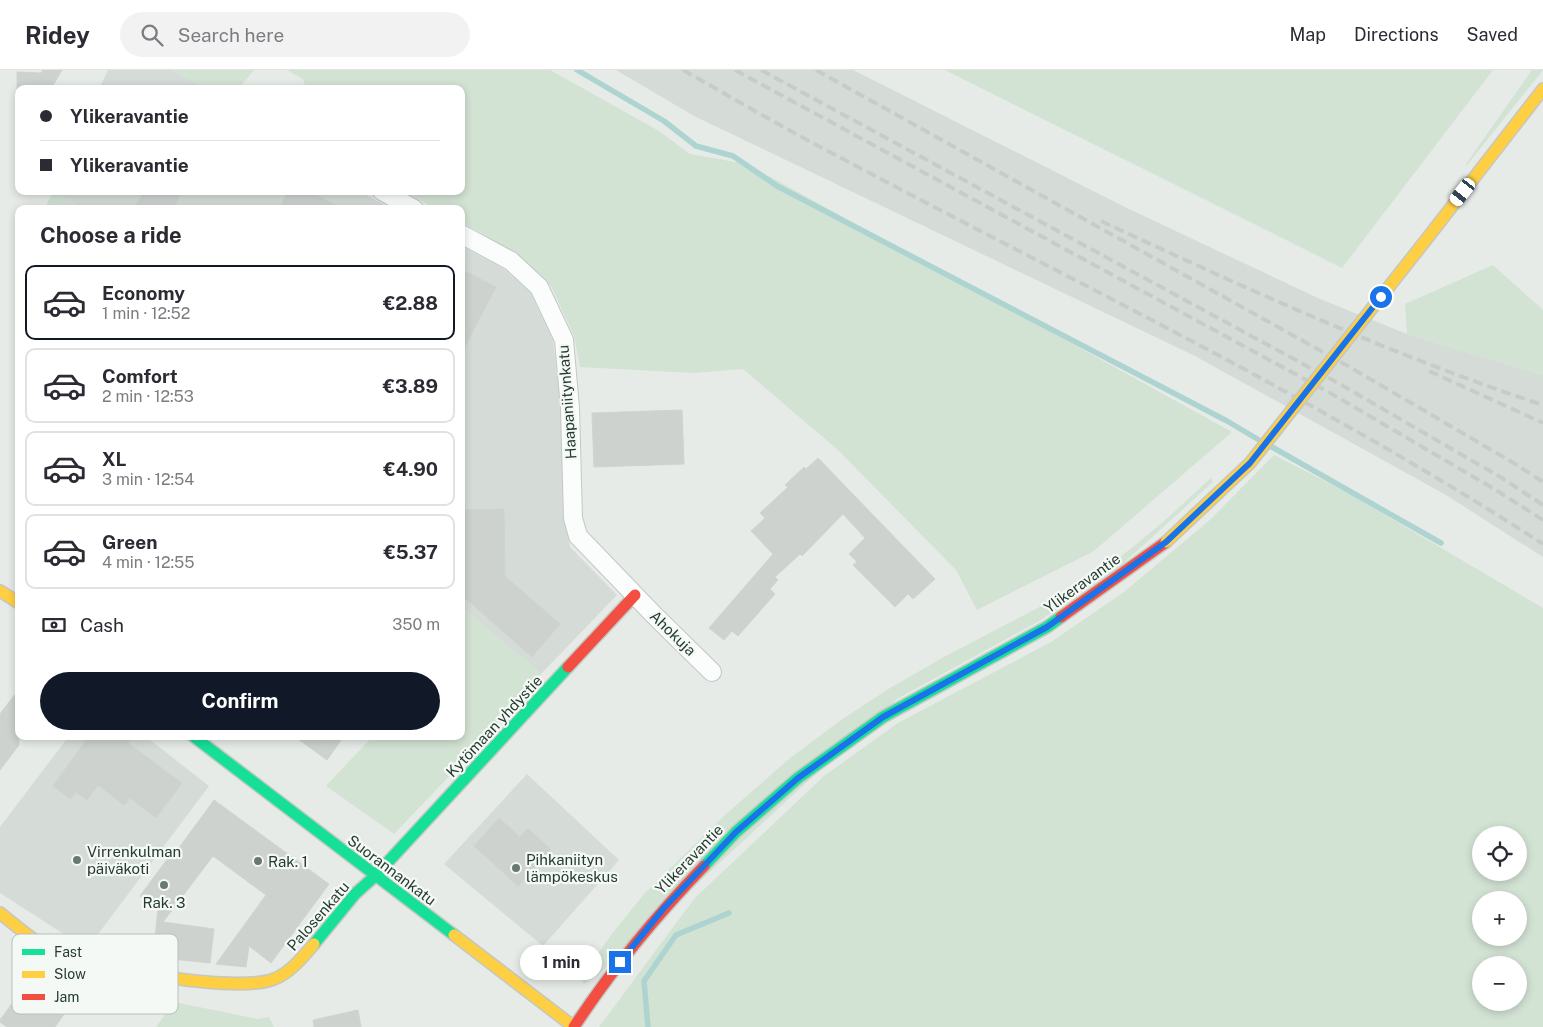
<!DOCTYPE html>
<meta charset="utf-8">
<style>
body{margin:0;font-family:"Public Sans",sans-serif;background:#f2f2f3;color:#2b2b33;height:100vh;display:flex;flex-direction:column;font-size:19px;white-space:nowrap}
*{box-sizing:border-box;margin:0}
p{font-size:16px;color:#7c7c81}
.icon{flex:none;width:28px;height:28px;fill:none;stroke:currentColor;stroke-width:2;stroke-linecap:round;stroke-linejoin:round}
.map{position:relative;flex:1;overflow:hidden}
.drawer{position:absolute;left:15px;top:135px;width:450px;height:535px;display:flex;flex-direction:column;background:#fff;border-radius:10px;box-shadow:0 2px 8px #0003}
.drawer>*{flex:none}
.top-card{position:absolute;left:15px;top:15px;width:450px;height:110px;border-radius:10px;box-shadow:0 2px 8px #0003;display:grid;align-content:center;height:110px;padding:0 25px;background:#fff}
.buttons{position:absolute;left:1472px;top:756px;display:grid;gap:10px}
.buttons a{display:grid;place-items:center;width:55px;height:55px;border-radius:50%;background:#fff;box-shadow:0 2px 8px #0003;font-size:25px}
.end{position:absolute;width:22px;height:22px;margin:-11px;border:6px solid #1a73e8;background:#fff;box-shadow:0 0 0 2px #fff}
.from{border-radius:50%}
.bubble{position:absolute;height:35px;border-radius:18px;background:#fff;box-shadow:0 2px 8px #0003;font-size:16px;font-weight:700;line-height:35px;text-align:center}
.car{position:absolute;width:15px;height:30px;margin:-15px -8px;border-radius:6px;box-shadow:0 0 4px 1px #0007;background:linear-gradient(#fff 24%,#345 0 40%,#fff 0 76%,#345 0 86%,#fff 0)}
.top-card b{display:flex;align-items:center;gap:18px;height:48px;font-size:19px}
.top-card b+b{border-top:1px solid #e1e1e2}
.top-card i{width:12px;height:12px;background:#2b2b33}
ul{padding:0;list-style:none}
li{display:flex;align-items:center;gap:15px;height:75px;margin:0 10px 8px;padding:0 15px;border:2px solid #e1e1e2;border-radius:10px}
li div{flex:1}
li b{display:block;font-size:19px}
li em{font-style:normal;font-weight:700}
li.current{border-color:#111827}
li>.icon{width:45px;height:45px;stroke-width:1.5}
h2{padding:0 25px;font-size:22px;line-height:60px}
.pay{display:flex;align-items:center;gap:12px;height:55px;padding:0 25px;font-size:19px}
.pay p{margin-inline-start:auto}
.action{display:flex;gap:10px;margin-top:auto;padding:10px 25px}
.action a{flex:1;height:58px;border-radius:30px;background:#111827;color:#fff;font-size:20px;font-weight:700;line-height:58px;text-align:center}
header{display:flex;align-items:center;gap:30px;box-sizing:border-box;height:70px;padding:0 25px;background:#fff;border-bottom:1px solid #e1e1e2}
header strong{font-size:24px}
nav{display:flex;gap:28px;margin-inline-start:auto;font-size:18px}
.search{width:350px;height:45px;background:#f2f2f3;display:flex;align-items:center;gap:12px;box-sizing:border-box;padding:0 18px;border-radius:28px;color:#7c7c81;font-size:19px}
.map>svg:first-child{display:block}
.built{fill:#d5dcd7}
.green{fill:#d2e2d3;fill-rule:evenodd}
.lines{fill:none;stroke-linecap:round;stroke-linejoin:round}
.stream{stroke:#add4d1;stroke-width:5.5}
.building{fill:#cdd2cf;stroke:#cfd4d1}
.street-casing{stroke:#c3c8c5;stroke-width:20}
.fast-casing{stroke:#c3c8c5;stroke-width:14}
.slow-casing{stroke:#c3c8c5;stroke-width:14}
.jam-casing{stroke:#c3c8c5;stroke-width:14}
.street{stroke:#fbfcfc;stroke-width:18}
.fast{stroke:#16e098;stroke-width:11}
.slow{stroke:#ffcf43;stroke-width:11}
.jam{stroke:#f24e42;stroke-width:11}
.rail{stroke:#c8ccc9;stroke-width:4;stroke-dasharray:10 5;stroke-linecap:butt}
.slow-bridge-casing{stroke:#c3c8c5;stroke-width:14;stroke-linecap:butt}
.slow-bridge{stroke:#ffcf43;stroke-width:11}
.route{stroke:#1a73e8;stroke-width:6}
.poi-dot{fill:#697971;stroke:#f5f9f6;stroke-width:2}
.labels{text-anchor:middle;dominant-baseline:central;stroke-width:4.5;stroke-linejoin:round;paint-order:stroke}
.street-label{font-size:15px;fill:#263c31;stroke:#f5f9f6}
.poi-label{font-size:15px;fill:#263c31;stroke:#f5f9f6;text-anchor:start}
.key{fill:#f5f9f6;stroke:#b7c0bb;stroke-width:1}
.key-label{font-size:14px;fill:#263c31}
</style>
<header>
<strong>Ridey</strong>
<div class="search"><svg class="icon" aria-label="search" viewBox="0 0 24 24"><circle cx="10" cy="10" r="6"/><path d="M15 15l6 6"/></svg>Search here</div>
<nav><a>Map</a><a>Directions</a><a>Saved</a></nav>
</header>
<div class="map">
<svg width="1543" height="957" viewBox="0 0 1543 957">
<rect width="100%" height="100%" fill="#e6ebe8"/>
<g class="built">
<polygon points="108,0 171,0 207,19 99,19"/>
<polygon points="616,0 853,0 1127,138 1320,229 1407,264 1543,305 1543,487 1446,425 1195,286 694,46"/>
<polygon points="359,121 392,139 84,139 53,122"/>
<polygon points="461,176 503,198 530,222 553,270 561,338 566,453 570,477 617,525 541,604 461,537"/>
<polygon points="69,666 145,666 209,716 87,879 0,823 0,757"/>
<polygon points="527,704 619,790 543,876 444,794"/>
</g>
<g class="green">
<polygon points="171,0 254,0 238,19 207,19"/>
<polygon points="287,0 550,0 659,61 690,84 747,94 1232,362 1094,481 977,540 956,500 837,379 743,299 693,303 580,297 574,266 551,216 485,165 461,152 461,139 436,139 403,121 461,121 461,19 306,19 303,9"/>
<polygon points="945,0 1493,0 1342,198"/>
<polygon points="1532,0 1543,0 1467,95 1466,94"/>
<polygon points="53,122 84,139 44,139"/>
<polygon points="1493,195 1543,240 1543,305 1407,264 1405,234"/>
<path d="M1274 385 1348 423 1543 538V957H599L694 829 824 706 898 653 1051 572 1124 522 1211 449ZM1481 765H1519V802H1481ZM1481 830H1519V868H1481ZM1481 895H1519V932H1481Z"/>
<polygon points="1211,408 1213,412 1119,497 1041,550 897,629 598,905 584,914 581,908 611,865 644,824 725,745 789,689 841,650 890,618 944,587 1051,531 1108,497 1162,453"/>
<polygon points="461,537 541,604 476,678 394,764 326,716 373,666 461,666"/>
<polygon points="174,932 258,949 269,947 274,957 156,957"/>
</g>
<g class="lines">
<g class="stream">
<polyline points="577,0 664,51 696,76 733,86 777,116 1227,351 1259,370"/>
<polyline points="1272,377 1441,473"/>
<polyline points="648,957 644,911 676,865 729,843"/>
</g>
</g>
<g class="building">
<polygon points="43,0 62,0 51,19 17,19 17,2 41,3"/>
<polygon points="144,121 182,121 173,139 134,139"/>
<polygon points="288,121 309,121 343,139 279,139"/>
<polygon points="461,199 496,217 461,284"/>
<polygon points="682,340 684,394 594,397 592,343"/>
<polygon points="818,388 935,509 913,529 908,524 895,537 853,495 857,492 849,484 865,468 843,444 802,486 800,484 775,507 778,510 770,519 775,524 738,566 732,561 724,570 709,558 773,484 751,461 765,448 760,443 788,417 785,415 804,397 806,399"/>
<polygon points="504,439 505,506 560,554 532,587 465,528 463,440"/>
<polygon points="19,619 19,675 0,700 0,644"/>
<polygon points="89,666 133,666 128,673 182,713 156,748 130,728 124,735 98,715 87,730 76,722 70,729 53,716"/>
<polygon points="294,666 344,666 327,690"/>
<polygon points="214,730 329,814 271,893 249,876 246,897 216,894 266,825 213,786 163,852 214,859 210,893 153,887 158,839 140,826 174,780 176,782"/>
<polygon points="499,748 520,767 528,758 551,780 518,816 474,776"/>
<polygon points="38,915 69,937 55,957 7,957 0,952 0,950 16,928 24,934"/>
<polygon points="358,940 361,957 314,957 313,950"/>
</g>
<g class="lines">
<defs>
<g id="street">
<polyline points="382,121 414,139"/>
<polyline points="461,164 511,191 539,217 564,270 570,338 573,448 578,466 654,545 712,602"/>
</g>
<g id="fast">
<polyline points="193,666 454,865"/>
<polyline points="704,796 736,762 798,708 883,647 1047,557 1061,547"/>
<polyline points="314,874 355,824 375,806 568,597"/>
</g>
<g id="slow">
<polyline points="1429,166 1543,19"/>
<polyline points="0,521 19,533"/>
<path d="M0 843C18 857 35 873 56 882 94 898 237 924 274 909 290 903 303 887 314 874"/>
<polyline points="454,865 574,957"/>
</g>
<g id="jam">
<polyline points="1061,547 1166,472"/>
<polyline points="568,597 635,525"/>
<path d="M574 957C612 899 656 846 704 796"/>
</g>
</defs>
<use href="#street" class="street-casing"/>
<use href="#fast" class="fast-casing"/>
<use href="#slow" class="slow-casing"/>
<use href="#jam" class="jam-casing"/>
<use href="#street" class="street"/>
<use href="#fast" class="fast"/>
<use href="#slow" class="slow"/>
<use href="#jam" class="jam"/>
<g class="rail">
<path d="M683 0C736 30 789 61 843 89 1078 214 1319 329 1543 474"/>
<polyline points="735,0 1332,324 1496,420 1543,450"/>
<polyline points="761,0 1338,313 1502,408 1543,435"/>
<polyline points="816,0 1348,296 1512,392 1543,412"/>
<path d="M1101 151C1245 218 1391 285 1543 335"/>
<polyline points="1429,301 1543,353"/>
</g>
<defs>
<polyline id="slow-bridge" points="1166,472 1250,393 1429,166"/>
</defs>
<use href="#slow-bridge" class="slow-bridge-casing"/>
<use href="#slow-bridge" class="slow-bridge"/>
</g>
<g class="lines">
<polyline class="route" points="620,892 664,838 736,762 798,708 883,647 1047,557 1166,472 1250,393 1381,227"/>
</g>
<g class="poi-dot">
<circle cx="77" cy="790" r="5"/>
<circle cx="258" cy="791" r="5"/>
<circle cx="516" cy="798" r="5"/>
<circle cx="164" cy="815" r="5"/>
</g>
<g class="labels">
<g class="street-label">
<text transform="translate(567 332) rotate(-94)">Haapaniitynkatu</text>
<text transform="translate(1082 513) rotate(-36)">Ylikeravantie</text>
<text transform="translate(673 563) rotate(44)">Ahokuja</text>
<text transform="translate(494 656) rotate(-47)">Kytömaan yhdystie</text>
<text transform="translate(689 789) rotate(-46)">Ylikeravantie</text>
<text transform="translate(392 800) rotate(37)">Suorannankatu</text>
<text transform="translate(318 846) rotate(-49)">Palosenkatu</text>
</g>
<g class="poi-label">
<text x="87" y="781">Virrenkulman<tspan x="87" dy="17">päiväkoti</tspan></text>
<text x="526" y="789">Pihkaniityn<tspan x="526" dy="17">lämpökeskus</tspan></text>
<text x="268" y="791">Rak. 1</text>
<text x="164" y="832" text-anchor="middle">Rak. 3</text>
</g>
</g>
<rect x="12" y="864" width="166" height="80" rx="8" class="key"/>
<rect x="22" y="879" width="23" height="6" fill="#16e098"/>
<rect x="22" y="901" width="23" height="7" fill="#ffcf43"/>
<rect x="22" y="924" width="23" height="6" fill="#f24e42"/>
<g class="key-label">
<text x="54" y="887">Fast</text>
<text x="54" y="909">Slow</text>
<text x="54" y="932">Jam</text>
</g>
</svg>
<div class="buttons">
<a><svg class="icon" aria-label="locate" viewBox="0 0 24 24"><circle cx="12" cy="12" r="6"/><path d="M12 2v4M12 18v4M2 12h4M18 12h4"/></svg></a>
<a>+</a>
<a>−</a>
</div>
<i class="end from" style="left:1381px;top:227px"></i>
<i class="end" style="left:620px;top:892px"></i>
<div class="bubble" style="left:520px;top:875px;width:82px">1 min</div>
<i class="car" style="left:1463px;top:122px;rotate:218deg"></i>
<div class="top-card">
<b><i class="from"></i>Ylikeravantie</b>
<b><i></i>Ylikeravantie</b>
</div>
<section class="drawer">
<h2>Choose a ride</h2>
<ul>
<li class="current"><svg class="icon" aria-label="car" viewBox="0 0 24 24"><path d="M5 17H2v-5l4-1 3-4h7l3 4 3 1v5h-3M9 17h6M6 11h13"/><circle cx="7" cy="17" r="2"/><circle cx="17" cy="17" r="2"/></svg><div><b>Economy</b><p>1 min · 12:52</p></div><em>€2.88</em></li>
<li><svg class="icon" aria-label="car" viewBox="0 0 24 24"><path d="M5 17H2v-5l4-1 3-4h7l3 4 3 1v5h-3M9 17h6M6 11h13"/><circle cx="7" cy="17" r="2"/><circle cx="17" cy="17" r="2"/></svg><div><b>Comfort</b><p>2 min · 12:53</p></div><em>€3.89</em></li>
<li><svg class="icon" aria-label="car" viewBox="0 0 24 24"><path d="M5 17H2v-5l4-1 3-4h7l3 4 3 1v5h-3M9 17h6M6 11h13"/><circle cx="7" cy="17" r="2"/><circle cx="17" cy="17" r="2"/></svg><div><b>XL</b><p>3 min · 12:54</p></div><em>€4.90</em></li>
<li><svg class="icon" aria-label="car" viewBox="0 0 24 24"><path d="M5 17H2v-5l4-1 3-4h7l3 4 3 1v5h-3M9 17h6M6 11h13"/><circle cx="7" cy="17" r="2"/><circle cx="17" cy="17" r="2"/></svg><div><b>Green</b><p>4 min · 12:55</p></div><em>€5.37</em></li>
</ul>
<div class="pay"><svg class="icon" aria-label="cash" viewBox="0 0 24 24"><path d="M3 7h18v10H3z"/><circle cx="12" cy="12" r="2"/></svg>Cash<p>350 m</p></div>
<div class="action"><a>Confirm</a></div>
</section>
</div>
